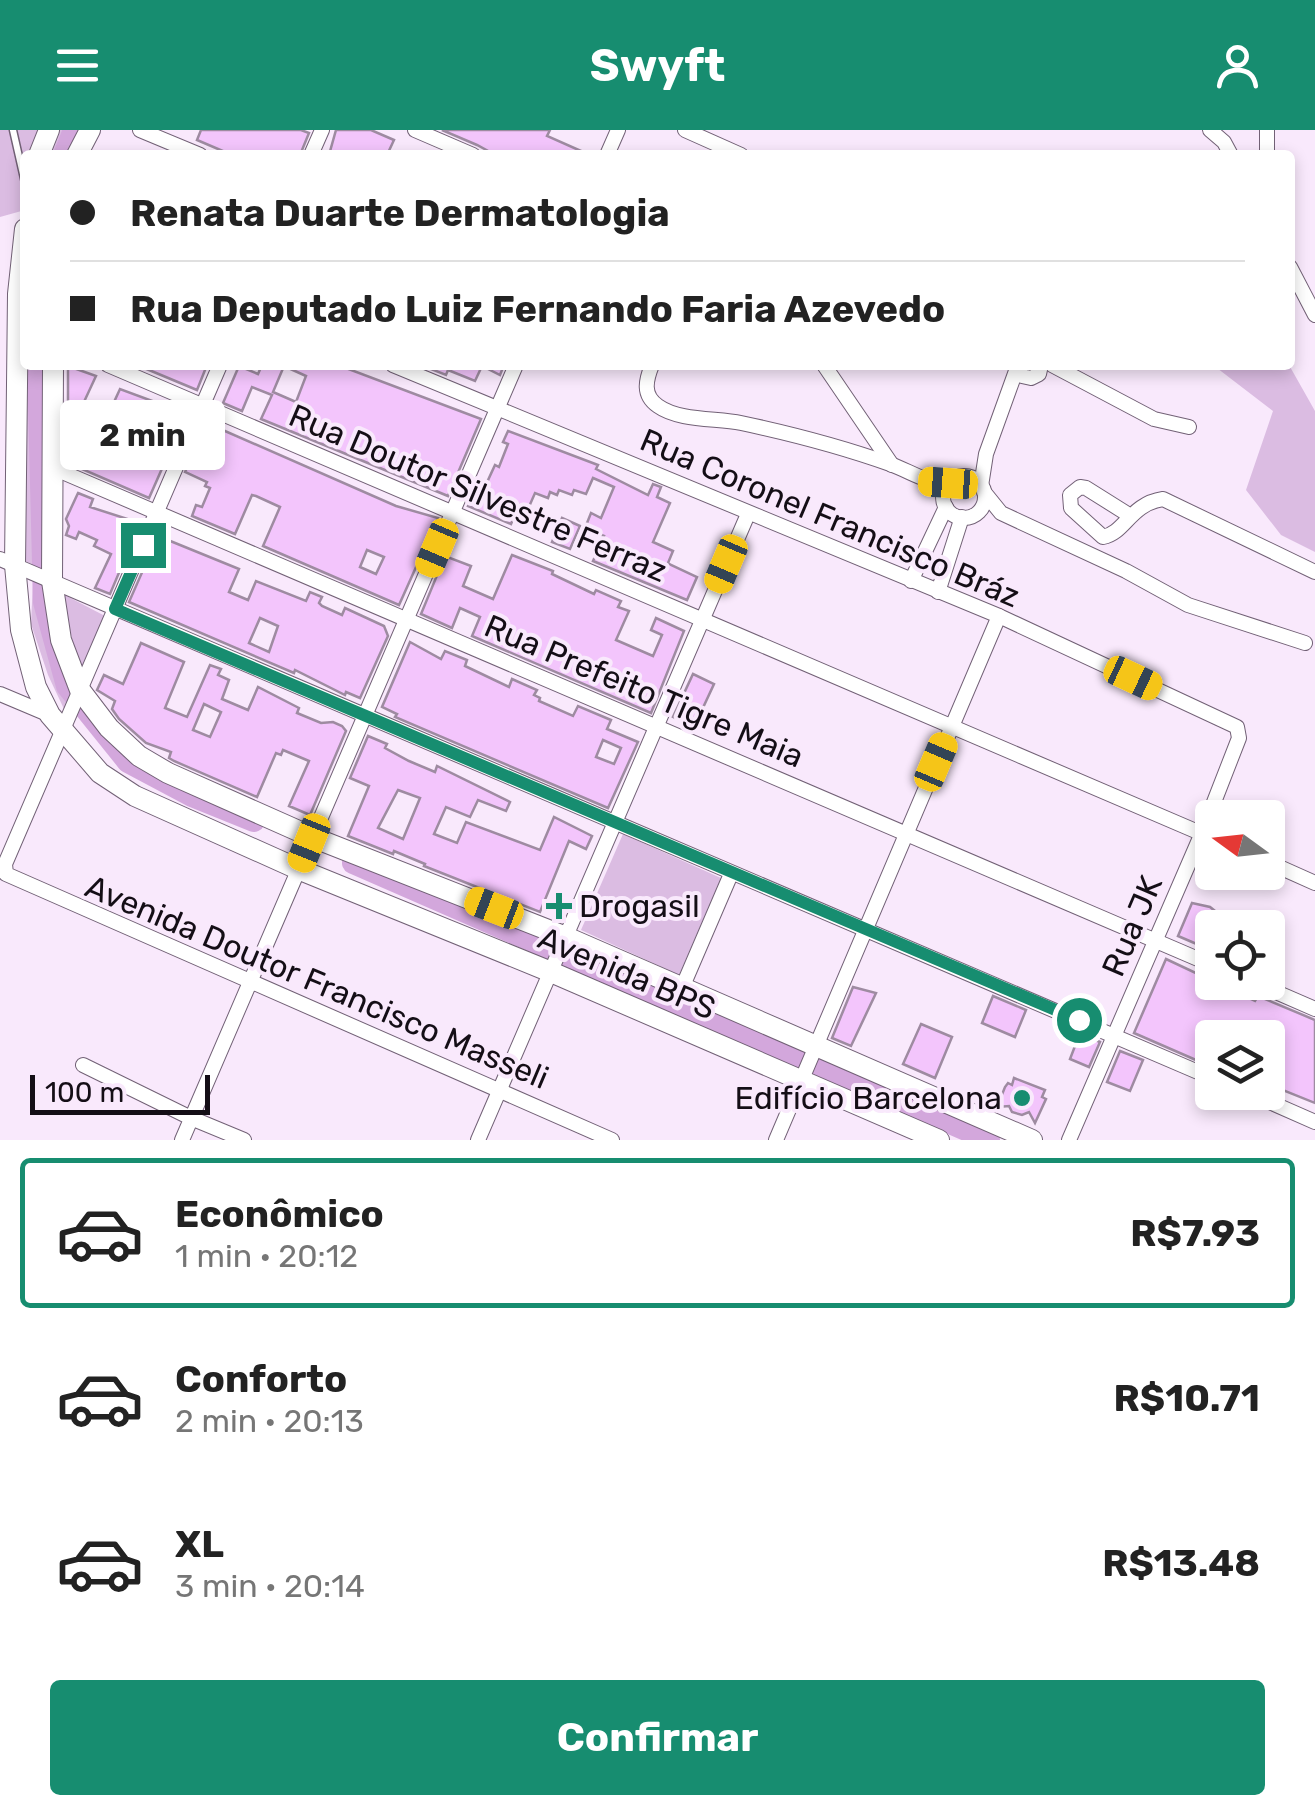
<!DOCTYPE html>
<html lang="pt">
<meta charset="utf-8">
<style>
body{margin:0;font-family:Rubik,sans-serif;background:#f2f2f2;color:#222;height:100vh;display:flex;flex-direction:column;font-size:38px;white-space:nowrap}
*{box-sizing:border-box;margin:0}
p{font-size:32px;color:#767676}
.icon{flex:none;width:55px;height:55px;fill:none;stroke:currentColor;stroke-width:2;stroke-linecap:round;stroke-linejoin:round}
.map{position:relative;height:1010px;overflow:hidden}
.details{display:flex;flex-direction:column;background:#fff;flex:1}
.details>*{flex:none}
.banner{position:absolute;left:20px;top:20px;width:1275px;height:220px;border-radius:10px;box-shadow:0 5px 15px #0003;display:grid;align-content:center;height:220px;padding:0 50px;background:#fff}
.needle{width:65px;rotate:285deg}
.fabs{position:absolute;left:1195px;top:670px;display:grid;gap:20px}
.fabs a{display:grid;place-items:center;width:90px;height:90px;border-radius:10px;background:#fff;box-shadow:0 5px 15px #0003;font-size:50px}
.scale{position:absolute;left:30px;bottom:25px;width:180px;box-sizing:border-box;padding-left:10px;border:5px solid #140e16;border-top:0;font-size:28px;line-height:35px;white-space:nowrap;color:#140e16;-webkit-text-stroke:8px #f9e9fc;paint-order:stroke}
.end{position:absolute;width:45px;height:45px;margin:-22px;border:12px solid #178d70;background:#fff;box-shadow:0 0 0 5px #fff}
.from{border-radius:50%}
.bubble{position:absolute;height:70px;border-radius:10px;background:#fff;box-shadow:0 5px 15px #0003;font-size:32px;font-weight:700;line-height:70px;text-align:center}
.car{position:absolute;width:30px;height:60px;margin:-30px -15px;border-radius:12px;box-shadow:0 0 8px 2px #0007;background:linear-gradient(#f5c518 24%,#345 0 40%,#f5c518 0 76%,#345 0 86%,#f5c518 0)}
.banner b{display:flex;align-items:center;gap:35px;height:95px;font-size:38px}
.banner b+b{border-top:2px solid #e0e0e0}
.banner i{width:25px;height:25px;background:#222}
ul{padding:18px 0 0;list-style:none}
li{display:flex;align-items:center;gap:30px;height:150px;margin:0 20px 15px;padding:0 30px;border:5px solid transparent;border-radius:10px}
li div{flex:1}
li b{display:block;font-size:38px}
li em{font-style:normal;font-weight:700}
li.selected{border-color:#178d70}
li>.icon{width:90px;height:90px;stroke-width:1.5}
.cta{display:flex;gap:20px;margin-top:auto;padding:20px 50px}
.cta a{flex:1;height:115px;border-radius:10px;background:#178d70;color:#fff;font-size:40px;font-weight:700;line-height:115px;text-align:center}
header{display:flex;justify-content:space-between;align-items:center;height:130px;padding:0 50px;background:#178d70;color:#fff;font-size:45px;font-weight:700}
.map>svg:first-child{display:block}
.green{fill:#dbbce2}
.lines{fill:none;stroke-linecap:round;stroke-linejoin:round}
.river{stroke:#d3a7dc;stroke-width:22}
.building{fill:#f3c5fc;stroke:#9e8ba1;stroke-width:2.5;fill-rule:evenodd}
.lane-casing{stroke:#726176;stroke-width:9}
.street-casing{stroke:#726176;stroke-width:16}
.secondary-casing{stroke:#726176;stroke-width:22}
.lane{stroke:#fff;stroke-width:6}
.street{stroke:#fff;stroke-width:14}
.secondary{stroke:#fff;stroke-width:20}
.route{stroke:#178d70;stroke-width:12}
.poi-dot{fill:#178d70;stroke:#f9e9fc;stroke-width:4}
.labels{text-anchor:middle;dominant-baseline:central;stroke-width:8;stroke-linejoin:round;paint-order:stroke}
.street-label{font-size:32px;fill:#140e16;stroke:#f9e9fc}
.poi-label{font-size:32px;fill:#140e16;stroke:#f9e9fc;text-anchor:start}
</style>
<header><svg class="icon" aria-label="menu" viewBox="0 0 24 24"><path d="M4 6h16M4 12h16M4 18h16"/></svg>Swyft<svg class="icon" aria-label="person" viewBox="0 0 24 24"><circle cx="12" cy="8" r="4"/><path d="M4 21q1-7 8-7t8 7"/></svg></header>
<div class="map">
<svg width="1315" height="1010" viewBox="0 0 1315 1010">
<rect width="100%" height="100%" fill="#f9e9fc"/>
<g class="green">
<polygon points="0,0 81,0 72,25 25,25 25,80 0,87"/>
<polygon points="25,235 46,235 49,442 25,431 22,282"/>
<polygon points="1213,235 1289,235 1315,281 1315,422 1281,405 1246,360 1273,281"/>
<polygon points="33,450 45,457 72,560 64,579 48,545 31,494"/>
<polygon points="61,463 105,486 81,546"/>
<polygon points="623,704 721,748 679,845 581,800"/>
</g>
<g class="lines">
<g class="river">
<polyline points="64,25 74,0"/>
<polyline points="38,235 44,472 67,556 128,632 192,666 254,691"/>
<polyline points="353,733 989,1010"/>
</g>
</g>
<g class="building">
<polygon points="201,0 301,0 309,3 300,25 232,25 197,10"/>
<polygon points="336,0 371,0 394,10 387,25 329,25"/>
<polygon points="442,0 550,0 547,6 590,25 489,25 490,22 477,15"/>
<polygon points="137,235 207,235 197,260"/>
<path d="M262 235H338L481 289 448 366 261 289 272 265 252 257 242 281 223 273 239 236 258 244ZM284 236 306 246 296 272 273 262Z"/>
<polygon points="421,235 504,235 500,245 482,236 475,251 448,240 446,245"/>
<polygon points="68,236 96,246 83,274 108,285 120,259 182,282 158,331 164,334 149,368 68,333"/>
<path d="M209 294 396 376 438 388 399 475 263 416 280 377 256 366 252 365 235 404 192 386 196 375 202 377 210 358 205 356 207 352 185 342ZM367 420 384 427 376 444 360 437Z"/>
<polygon points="508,301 598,335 596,339 648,365 653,354 661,357 657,367 670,373 653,412 673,421 668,433 671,435 697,447 687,470 593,431 604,406 585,398 591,383 601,388 614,357 593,348 586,364 574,360 572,365 559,360 557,365 550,362 548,368 535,363 528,379 519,375 511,394 468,376 472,366 478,368 483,361 495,335 499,337 508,314 503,312"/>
<polygon points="78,363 93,369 90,377 140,393 110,464 95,458 111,424 94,416 97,410 79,402 76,409 66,405 69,396 66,389"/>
<polygon points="562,388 580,396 570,419 552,412"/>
<path d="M158 406 239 439 229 462 248 470 256 451 306 471 310 462 322 467 319 473 322 476 342 485 345 478 384 496 388 506 360 568 346 562 345 565 295 540 294 543 129 472ZM260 488 278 496 269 522 249 513Z"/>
<polygon points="512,425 553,441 552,444 594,464 596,460 621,471 618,477 629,481 616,510 653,526 662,505 651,500 656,488 684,501 651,583 472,506 480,487 460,478 452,498 421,484 445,426 471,436 463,456 493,469"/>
<path d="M410 512 441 529 445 521 467 530 465 536 509 557 512 549 537 560 534 565 540 568 539 571 573 586 578 576 611 590 607 599 638 612 608 678 395 587 397 584 382 577ZM603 610 621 618 614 634 596 627Z"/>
<path d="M141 513 184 532 165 578 187 587 210 535 221 539 218 545 229 550 222 569 248 580 258 557 299 578 297 583 321 593 333 592 342 596 346 601 310 685 289 676 309 631 283 620 281 625 276 623 257 667 174 631 169 628 171 622 146 613 119 589 112 579 115 571 97 560 104 545 123 554ZM204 574 221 582 210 607 193 600Z"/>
<polygon points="693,544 714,554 694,597 673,587"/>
<path d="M368 606 387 614 385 618 409 631 435 642 437 636 510 672 506 681 478 670 470 687 446 677 434 704 457 713 466 692 540 720 554 687 592 706 586 719 569 711 540 782 424 736 425 734 394 721 393 724 348 706 369 656 350 648ZM398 660 420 668 403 709 378 698Z"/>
<polygon points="1192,773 1210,777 1220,785 1206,818 1178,806"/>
<polygon points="1166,829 1255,871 1258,866 1315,890 1315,973 1268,954 1268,908 1212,908 1212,937 1134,903"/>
<polygon points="853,857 876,863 851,916 832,908"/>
<polygon points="993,866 1026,880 1015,907 982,893"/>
<polygon points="921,894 952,907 935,948 903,934"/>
<polygon points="1080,903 1100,912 1089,937 1070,929"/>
<polygon points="1120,921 1143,930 1130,961 1107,952"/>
<polygon points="1014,948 1045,960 1042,967 1046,969 1035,993 1029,982 1022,985 1012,982 1009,976 997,977 1005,957 1008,953 1012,955"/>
</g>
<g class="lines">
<defs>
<polyline id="lane" points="13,0 25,53"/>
<g id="street">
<polyline points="140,0 200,25"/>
<polyline points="415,0 473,25"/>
<polyline points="685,0 741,25"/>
<polyline points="1210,0 1224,12 1231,25"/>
<polyline points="311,25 322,0"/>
<polyline points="607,25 618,0"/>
<polyline points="1267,25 1267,0"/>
<polyline points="1290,137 1315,185"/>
<polyline points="108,235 1212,708"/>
<polyline points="220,235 5,734 6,744 612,1010"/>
<polyline points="393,235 999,486 1237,597 1239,608 1202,703 1069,1010"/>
<path d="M652 235C646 250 642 265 658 276 679 291 716 288 741 293 788 303 845 318 890 334 914 343 921 351 948 353"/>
<polyline points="824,235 892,335"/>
<polyline points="1017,235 1022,246 1031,248 1039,244 1041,235"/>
<polyline points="1052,235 1154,289 1189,297"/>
<polyline points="53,338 1212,835"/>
<circle cx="964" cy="367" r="21"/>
<polyline points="981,356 986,324 1017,238"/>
<polyline points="984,362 1001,383 1126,441 1188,475 1305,513"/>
<path d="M1129 385 1086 358 1080 357 1070 365 1071 378 1103 407C1125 403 1130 374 1163 369L1315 442"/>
<polyline points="0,429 1212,948"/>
<polyline points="911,451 946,377"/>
<polyline points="938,462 962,387"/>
<polyline points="0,564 50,585"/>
<polyline points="1268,732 1315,753"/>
<polyline points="1253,852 1315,879"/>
<polyline points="682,858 731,744"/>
<polyline points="83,935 191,988 244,1010"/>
<polyline points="1247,962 1315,992"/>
<polyline points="182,1010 516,235"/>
<polyline points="478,1010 748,384"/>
<polyline points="776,1010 999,486"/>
</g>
<g id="secondary">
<polyline points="39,25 49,0"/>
<polyline points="77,25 90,0"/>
<polyline points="25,99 18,164 15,435 21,500 36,557 50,585 100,643 135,666 298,739 551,842 939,1010"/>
<polyline points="53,235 52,451 61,510 80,560 109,598 139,626 168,643 312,707 566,807 1032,1010"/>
</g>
</defs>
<use href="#lane" class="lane-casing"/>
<use href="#street" class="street-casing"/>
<use href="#secondary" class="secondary-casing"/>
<use href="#lane" class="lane"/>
<use href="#street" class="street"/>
<use href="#secondary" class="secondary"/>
</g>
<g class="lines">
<polyline class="route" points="143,415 115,479 1079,890"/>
</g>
<g class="poi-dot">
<path d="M554 761h10v10h10v10h-10v10h-10v-10h-10v-10h10z"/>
<circle cx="1022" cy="968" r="10"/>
</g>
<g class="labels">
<g class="street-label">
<text transform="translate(478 363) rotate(23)">Rua Doutor Silvestre Ferraz</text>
<text transform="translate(830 388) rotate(23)">Rua Coronel Francisco Bráz</text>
<text transform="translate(644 561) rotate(23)">Rua Prefeito Tigre Maia</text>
<text transform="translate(1132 796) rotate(-67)">Rua JK</text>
<text transform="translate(627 843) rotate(23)">Avenida BPS</text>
<text transform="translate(317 852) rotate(23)">Avenida Doutor Francisco Masseli</text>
</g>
<g class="poi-label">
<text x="579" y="776">Drogasil</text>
<text x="1002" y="968" text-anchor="end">Edifício Barcelona</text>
</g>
</g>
</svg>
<div class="fabs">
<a><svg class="needle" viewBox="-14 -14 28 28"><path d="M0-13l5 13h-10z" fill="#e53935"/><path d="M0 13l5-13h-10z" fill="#767676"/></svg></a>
<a><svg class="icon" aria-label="locate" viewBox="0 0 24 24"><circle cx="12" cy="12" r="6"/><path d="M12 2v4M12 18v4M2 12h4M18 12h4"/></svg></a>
<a><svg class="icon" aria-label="layers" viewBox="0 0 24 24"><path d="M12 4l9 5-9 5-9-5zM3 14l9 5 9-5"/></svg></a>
</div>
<div class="scale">100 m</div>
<i class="end from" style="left:1079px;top:890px"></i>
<i class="end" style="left:143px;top:415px"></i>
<div class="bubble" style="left:60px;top:270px;width:165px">2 min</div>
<i class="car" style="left:948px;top:353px;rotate:274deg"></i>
<i class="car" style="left:437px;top:418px;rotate:203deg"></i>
<i class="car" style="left:726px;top:434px;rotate:203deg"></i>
<i class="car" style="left:1133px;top:548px;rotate:115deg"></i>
<i class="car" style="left:936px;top:632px;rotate:23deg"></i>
<i class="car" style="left:309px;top:713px;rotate:202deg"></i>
<i class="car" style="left:494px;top:778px;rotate:291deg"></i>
<div class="banner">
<b><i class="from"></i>Renata Duarte Dermatologia</b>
<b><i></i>Rua Deputado Luiz Fernando Faria Azevedo</b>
</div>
</div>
<section class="details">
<ul>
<li class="selected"><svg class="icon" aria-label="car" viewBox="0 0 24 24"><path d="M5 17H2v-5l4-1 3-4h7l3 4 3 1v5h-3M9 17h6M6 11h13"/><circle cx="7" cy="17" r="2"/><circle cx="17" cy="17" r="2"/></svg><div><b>Econômico</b><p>1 min · 20:12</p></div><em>R$7.93</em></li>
<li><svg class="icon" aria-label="car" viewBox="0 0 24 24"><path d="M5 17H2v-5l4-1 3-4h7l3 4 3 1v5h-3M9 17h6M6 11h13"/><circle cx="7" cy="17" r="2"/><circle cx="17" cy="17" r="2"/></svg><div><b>Conforto</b><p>2 min · 20:13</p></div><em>R$10.71</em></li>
<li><svg class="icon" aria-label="car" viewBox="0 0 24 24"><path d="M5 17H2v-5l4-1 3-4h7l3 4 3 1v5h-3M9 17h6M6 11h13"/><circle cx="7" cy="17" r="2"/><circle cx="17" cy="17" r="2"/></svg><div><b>XL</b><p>3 min · 20:14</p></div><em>R$13.48</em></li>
</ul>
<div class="cta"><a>Confirmar</a></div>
</section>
